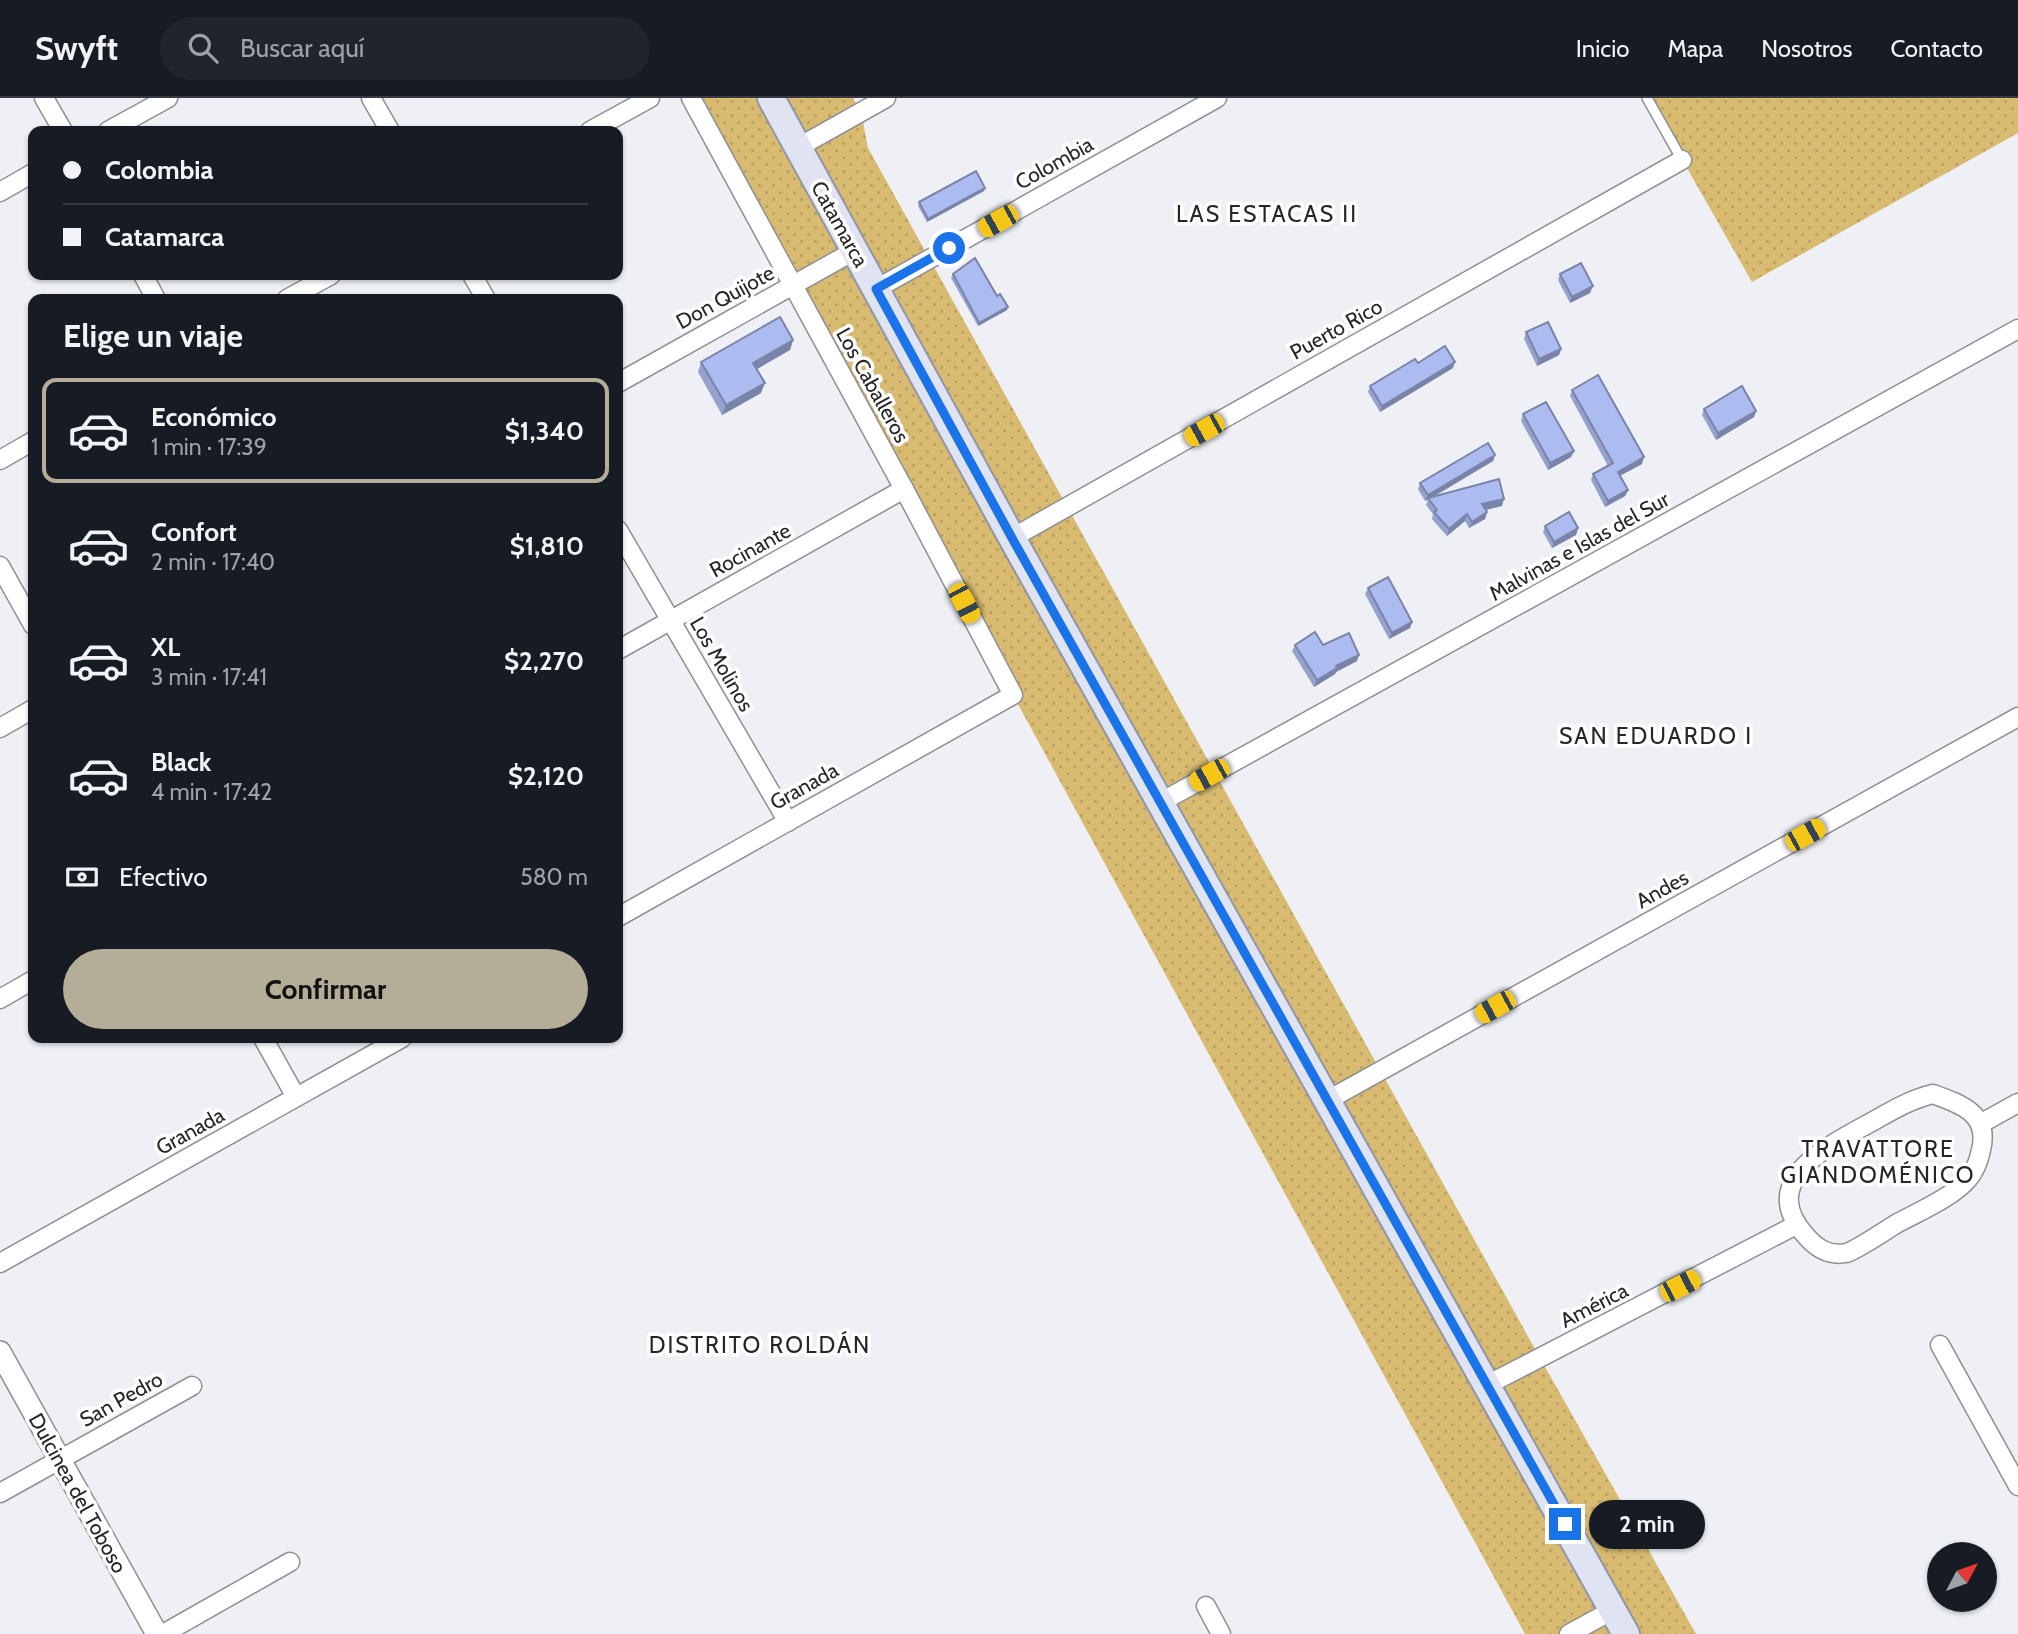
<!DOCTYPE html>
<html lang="es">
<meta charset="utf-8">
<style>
body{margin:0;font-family:Cabin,sans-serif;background:#20242c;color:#f1f3f6;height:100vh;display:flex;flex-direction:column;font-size:26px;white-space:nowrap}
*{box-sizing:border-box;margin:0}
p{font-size:23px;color:#9ea1a6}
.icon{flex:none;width:38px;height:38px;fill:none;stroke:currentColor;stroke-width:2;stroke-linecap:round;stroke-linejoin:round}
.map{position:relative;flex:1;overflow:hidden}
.panel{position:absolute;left:28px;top:196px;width:595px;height:749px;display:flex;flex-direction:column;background:#171b24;border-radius:14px;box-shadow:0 2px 5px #0004}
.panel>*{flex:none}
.banner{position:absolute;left:28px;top:28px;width:595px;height:154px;border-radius:14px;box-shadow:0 2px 5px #0004;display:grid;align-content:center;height:154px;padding:0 35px;background:#171b24}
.needle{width:46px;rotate:49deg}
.fabs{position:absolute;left:1927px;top:1444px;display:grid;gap:14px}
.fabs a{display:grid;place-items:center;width:70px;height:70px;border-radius:50%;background:#171b24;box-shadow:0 2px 5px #0004;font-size:35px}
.end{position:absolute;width:32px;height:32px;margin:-16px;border:9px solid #1a73e8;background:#fff;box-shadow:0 0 0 4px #fff}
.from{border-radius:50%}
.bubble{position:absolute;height:49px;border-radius:24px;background:#171b24;box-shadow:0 2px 5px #0004;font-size:23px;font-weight:800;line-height:49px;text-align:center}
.car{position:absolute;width:21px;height:42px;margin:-21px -10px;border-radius:9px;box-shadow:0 0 5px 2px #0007;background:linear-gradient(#f5c518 24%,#345 0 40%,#f5c518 0 76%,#345 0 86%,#f5c518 0)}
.banner b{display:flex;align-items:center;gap:24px;height:66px;font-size:26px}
.banner b+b{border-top:2px solid #363941}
.banner i{width:18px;height:18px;background:#f1f3f6}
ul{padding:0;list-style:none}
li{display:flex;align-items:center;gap:21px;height:105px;margin:0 14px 10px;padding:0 21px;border:4px solid transparent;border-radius:14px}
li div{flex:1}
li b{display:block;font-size:26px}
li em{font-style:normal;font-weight:800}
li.selected{border-color:#b4ad98}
li>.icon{width:63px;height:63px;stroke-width:1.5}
h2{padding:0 35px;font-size:32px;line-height:84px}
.pay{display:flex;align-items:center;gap:18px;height:77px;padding:0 35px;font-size:26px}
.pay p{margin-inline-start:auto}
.action{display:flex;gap:14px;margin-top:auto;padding:14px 35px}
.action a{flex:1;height:80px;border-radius:42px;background:#b4ad98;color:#111;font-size:28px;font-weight:800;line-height:80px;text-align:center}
header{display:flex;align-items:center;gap:42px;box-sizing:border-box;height:98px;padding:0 35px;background:#171b24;border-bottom:2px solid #363941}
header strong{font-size:33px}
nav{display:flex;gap:38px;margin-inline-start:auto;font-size:24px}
.search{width:490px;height:63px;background:#20242c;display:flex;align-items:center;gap:18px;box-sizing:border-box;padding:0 24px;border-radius:38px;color:#9ea1a6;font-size:26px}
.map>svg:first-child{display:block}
.grass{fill:url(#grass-dots)}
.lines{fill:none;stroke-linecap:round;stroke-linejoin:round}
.service-casing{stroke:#8f9095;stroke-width:12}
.minor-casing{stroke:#8f9095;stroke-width:21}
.tertiary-casing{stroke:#8f9095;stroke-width:24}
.primary-casing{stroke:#9196a6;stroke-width:30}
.service{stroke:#fff;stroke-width:9}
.minor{stroke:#fff;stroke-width:18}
.tertiary{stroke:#fff;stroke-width:21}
.primary{stroke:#e0e4f2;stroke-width:26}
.wall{fill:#95a2ce}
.shaded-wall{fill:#7984a8}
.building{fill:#adbcf0;stroke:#7984a8;stroke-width:2}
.route{stroke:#1a73e8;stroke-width:9}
.labels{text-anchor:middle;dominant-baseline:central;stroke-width:7;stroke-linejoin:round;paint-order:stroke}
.street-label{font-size:21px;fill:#262628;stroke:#fff}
.neighbourhood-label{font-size:23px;letter-spacing:2px;fill:#262628;stroke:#fff}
</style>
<header>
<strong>Swyft</strong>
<div class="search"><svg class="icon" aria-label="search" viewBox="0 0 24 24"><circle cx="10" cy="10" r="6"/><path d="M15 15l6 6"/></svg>Buscar aquí</div>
<nav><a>Inicio</a><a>Mapa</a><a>Nosotros</a><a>Contacto</a></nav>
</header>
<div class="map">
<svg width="2018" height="1536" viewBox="0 0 2018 1536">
<defs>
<pattern id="grass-dots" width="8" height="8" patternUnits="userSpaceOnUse" patternTransform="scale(1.75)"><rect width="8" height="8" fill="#d8ba70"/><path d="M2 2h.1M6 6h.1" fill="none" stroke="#b9a061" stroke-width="1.8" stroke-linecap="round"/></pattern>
</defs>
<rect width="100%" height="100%" fill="#eef0f5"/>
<g class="grass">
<polygon points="691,0 853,0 861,14 868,50 1540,1260 1696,1536 1525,1536 1013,597"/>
<polygon points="1647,0 2018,0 2018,35 1752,184"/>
</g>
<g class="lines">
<defs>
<polyline id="service" points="1647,0 1682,62"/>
<g id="minor">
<polyline points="44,0 63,33"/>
<polyline points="371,0 390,33"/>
<polyline points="108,33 168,0"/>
<polyline points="590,33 650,0"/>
<polyline points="797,50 886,0"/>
<polyline points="0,94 33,75"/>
<polyline points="143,177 156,201"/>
<polyline points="472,177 486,201"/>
<polyline points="876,191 1217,0"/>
<polyline points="287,201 331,177"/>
<polyline points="618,285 854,153"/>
<polyline points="0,362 33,343"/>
<polyline points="618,432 788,724"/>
<polyline points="1012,440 1682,62"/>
<polyline points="0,468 33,527"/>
<polyline points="618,552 904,391"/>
<polyline points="0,630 33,611"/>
<polyline points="1161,704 2018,231"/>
<polyline points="618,819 1013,597 904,391 691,0"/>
<polyline points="0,901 33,882"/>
<polyline points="263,940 296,999"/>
<path d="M1933 996C1961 1006 1990 1016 1981 1052 1979 1062 1975 1073 1968 1081 1953 1099 1918 1114 1896 1126 1886 1132 1855 1153 1846 1155 1829 1158 1817 1151 1806 1138 1757 1084 1824 1050 1866 1027 1888 1015 1908 1002 1933 996Z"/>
<polyline points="1328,1002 2018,619"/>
<polyline points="1980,1026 2018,1005"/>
<polyline points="0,1165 402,940"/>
<polyline points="1940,1247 2018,1388"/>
<polyline points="1487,1287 1796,1127"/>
<polyline points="0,1395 192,1288"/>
<polyline points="1206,1508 1221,1536"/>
<polyline points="163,1536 290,1464"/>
<polyline points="1569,1536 1613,1512"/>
</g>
<polyline id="tertiary" points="0,1254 157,1536"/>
<polyline id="primary" points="771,0 1012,440 1626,1536"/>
</defs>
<use href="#service" class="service-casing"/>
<use href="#minor" class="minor-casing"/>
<use href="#tertiary" class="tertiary-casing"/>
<use href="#primary" class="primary-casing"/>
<use href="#service" class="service"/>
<use href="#minor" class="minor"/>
<use href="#tertiary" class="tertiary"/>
<use href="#primary" class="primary"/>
</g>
<g class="wall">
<polygon points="984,93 927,124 918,108 919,104"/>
<polygon points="953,176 997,198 1007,212 978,228 951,180"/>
<polygon points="1560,176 1590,195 1570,205 1558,182"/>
<polygon points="1526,234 1561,251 1559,257 1537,268 1524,241"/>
<polygon points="793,242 790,252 757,271 761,295 722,317 698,274 701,264"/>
<polygon points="1418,265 1453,270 1380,314 1368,294 1370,288"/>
<polygon points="1572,292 1642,366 1620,378 1628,392 1625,398 1605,409 1591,382 1593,376 1608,368 1570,298"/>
<polygon points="1704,311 1756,313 1754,319 1716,342 1702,317"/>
<polygon points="1523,316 1574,353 1571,359 1548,372 1521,323"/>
<polygon points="1495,357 1493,363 1432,400 1502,408 1486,412 1487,414 1485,421 1469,430 1465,423 1447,438 1432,421 1433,416 1426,407 1428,402 1425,403 1418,391 1420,385"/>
<polygon points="1545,428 1578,430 1576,437 1552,450 1543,434"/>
<polygon points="1368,490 1412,524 1410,530 1389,541 1365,496"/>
<polygon points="1295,547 1323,547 1357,563 1336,574 1335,576 1314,589 1292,553"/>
</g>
<g class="shaded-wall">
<polygon points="985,90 984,93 927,124 928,121"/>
<polygon points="1593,188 1590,195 1570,205 1572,199"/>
<polygon points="1008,209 1007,212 978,228 979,225"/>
<polygon points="793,242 790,252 750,275 753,265"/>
<polygon points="1561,251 1559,257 1537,268 1539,261"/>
<polygon points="1455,264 1453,270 1380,314 1382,308"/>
<polygon points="765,285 761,295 722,317 726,307"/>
<polygon points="1756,313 1754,319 1716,342 1718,335"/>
<polygon points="1574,353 1571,359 1548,372 1550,365"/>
<polygon points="1495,357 1493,363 1425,403 1428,397"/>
<polygon points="1644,359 1642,366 1615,380 1618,374"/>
<polygon points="1628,392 1625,398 1605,409 1608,403"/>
<polygon points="1504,401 1502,408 1480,413 1482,406"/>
<polygon points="1487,414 1485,421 1469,430 1472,424"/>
<polygon points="1467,416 1465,423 1447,438 1449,431"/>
<polygon points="1578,430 1576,437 1552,450 1554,444"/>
<polygon points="1412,524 1410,530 1389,541 1392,535"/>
<polygon points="1359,557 1357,563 1336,574 1335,576 1314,589 1317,582 1336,568"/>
</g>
<g class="building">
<polygon points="976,73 985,90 928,121 919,104"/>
<polygon points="975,160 997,198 1000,196 1008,209 979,225 953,176"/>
<polygon points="1581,165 1593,188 1572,199 1560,176"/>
<polygon points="780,219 793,242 753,265 765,285 726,307 701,264"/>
<polygon points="1548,224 1561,251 1539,261 1526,234"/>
<polygon points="1445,248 1455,264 1382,308 1370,288 1415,261 1418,265"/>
<polygon points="1598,277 1644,359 1618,374 1628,392 1608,403 1593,376 1613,365 1572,292"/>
<polygon points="1742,288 1756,313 1718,335 1704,311"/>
<polygon points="1546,304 1574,353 1550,365 1523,316"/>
<polygon points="1488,345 1495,357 1428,397 1420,385"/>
<polygon points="1499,381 1504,401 1482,406 1487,414 1472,424 1467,416 1449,431 1434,414 1437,412 1428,400"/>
<polygon points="1569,414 1578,430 1554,444 1545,428"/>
<polygon points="1388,479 1412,524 1392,535 1368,490"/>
<polygon points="1315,534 1323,547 1349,535 1359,557 1336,568 1337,570 1317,582 1295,547"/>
</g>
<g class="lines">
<polyline class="route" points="949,150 876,191 1012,440 1565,1426"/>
</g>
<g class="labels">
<g class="street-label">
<text transform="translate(1054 65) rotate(-29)">Colombia</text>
<text transform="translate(840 126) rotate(61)">Catamarca</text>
<text transform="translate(725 199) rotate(-29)">Don Quijote</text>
<text transform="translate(1336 231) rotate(-29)">Puerto Rico</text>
<text transform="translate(873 287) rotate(61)">Los Caballeros</text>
<text transform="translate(1579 448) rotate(-29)">Malvinas e Islas del Sur</text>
<text transform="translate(750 452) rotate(-29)">Rocinante</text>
<text transform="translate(722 566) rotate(60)">Los Molinos</text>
<text transform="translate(804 688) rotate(-29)">Granada</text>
<text transform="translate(1662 791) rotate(-29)">Andes</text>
<text transform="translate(190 1033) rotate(-29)">Granada</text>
<text transform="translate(1594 1207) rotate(-27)">América</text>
<text transform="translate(121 1301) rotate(-29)">San Pedro</text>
<text transform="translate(78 1395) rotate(61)">Dulcinea del Toboso</text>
</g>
<g class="neighbourhood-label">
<text x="1267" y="116">LAS ESTACAS II</text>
<text x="1656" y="638">SAN EDUARDO I</text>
<text x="1878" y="1051">TRAVATTORE<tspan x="1878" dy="26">GIANDOMÉNICO</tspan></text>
<text x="760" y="1247">DISTRITO ROLDÁN</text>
</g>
</g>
</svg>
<div class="fabs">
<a><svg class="needle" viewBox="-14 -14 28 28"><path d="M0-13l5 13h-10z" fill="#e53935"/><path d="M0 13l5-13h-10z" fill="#9ea1a6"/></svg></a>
</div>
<i class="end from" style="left:949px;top:150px"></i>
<i class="end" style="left:1565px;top:1426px"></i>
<div class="bubble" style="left:1589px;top:1402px;width:116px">2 min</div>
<i class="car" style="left:998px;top:123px;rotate:241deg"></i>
<i class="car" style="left:1204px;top:332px;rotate:241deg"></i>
<i class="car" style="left:964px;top:505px;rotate:152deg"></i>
<i class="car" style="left:1209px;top:677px;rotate:241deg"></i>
<i class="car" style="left:1805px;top:737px;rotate:61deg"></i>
<i class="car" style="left:1495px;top:909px;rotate:241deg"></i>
<i class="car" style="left:1680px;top:1188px;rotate:63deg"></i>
<div class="banner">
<b><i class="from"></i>Colombia</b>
<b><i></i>Catamarca</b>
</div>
<section class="panel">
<h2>Elige un viaje</h2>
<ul>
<li class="selected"><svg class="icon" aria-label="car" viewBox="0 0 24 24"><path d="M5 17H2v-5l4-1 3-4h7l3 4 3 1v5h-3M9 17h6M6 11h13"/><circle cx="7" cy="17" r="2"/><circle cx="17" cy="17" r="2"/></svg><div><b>Económico</b><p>1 min · 17:39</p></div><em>$1,340</em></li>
<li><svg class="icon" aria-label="car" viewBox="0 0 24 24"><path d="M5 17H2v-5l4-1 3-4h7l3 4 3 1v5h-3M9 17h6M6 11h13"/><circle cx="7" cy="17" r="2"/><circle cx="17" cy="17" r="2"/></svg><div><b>Confort</b><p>2 min · 17:40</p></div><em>$1,810</em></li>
<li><svg class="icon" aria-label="car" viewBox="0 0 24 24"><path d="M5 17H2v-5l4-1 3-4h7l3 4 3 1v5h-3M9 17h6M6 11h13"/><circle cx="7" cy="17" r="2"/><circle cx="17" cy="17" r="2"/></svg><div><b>XL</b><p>3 min · 17:41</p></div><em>$2,270</em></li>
<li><svg class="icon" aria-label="car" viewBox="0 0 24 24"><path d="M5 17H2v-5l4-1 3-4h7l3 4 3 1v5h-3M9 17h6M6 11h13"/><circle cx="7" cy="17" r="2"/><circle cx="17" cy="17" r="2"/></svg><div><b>Black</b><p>4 min · 17:42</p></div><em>$2,120</em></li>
</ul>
<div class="pay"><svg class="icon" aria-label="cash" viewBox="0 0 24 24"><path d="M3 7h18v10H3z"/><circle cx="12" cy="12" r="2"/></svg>Efectivo<p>580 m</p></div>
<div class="action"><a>Confirmar</a></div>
</section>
</div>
